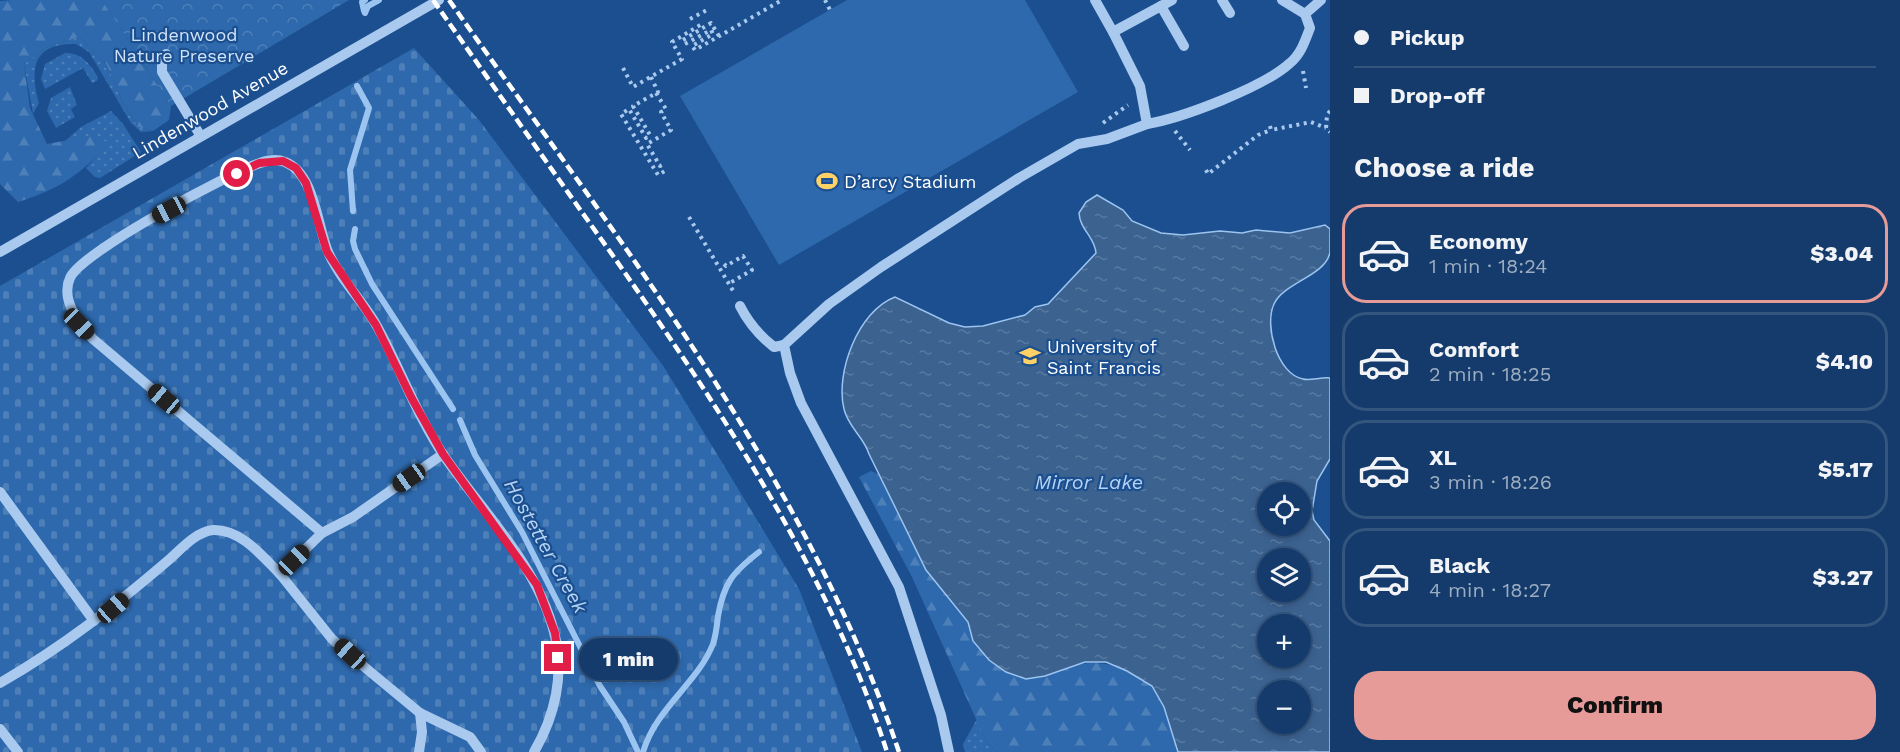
<!DOCTYPE html>
<meta charset="utf-8">
<style>
body{margin:0;font-family:"Work Sans",sans-serif;background:#1d4271;color:#f1f3f6;height:100vh;display:flex;flex-direction:column;font-size:22px;white-space:nowrap}
*{box-sizing:border-box;margin:0}
p{font-size:20px;color:#9dadc1}
.icon{flex:none;width:33px;height:33px;fill:none;stroke:currentColor;stroke-width:2;stroke-linecap:round;stroke-linejoin:round}
.map{position:relative;flex:1;overflow:hidden}
.sheet{display:flex;flex-direction:column;background:#143b6b;width:570px}
.sheet>*{flex:none}
.banner{display:grid;align-content:center;height:132px;padding:0 24px;background:#143b6b}
.buttons{position:absolute;left:1257px;top:482px;display:grid;gap:12px}
.buttons a{display:grid;place-items:center;width:54px;height:54px;border-radius:50%;background:#143b6b;box-shadow:0 3px 9px #0003,0 0 0 2px #33557e;font-size:30px}
.end{position:absolute;width:27px;height:27px;margin:-14px;border:8px solid #e11d48;background:#fff;box-shadow:0 0 0 3px #fff}
.from{border-radius:50%}
.bubble{position:absolute;height:42px;border-radius:21px;background:#143b6b;box-shadow:0 3px 9px #0003,0 0 0 2px #33557e;font-size:20px;font-weight:800;line-height:42px;text-align:center}
.car{position:absolute;width:18px;height:36px;margin:-18px -9px;border-radius:8px;box-shadow:0 0 4px 2px #0007;background:linear-gradient(#222 24%,#8ab4d8 0 40%,#222 0 76%,#8ab4d8 0 86%,#222 0)}
.banner b{display:flex;align-items:center;gap:21px;height:57px;font-size:22px}
.banner b+b{border-top:2px solid #33557e}
.banner i{width:15px;height:15px;background:#f1f3f6}
ul{padding:0;list-style:none}
li{display:flex;align-items:center;gap:18px;height:99px;margin:0 12px 9px;padding:0 12px;border:3px solid #33557e;border-radius:24px}
li div{flex:1}
li b{display:block;font-size:22px}
li em{font-style:normal;font-weight:800}
li.on{border-color:#e69b98}
li>.icon{width:54px;height:54px;stroke-width:1.5}
h2{padding:0 24px;font-size:27px;line-height:72px}
.action{display:flex;gap:12px;margin-top:auto;padding:12px 24px}
.action a{flex:1;height:69px;border-radius:24px;background:#e69b98;color:#111;font-size:24px;font-weight:800;line-height:69px;text-align:center}
main{display:flex;flex:1;min-height:0}
.map>svg:first-child{display:block}
.grass{fill:url(#grass-dots)}
.forest{fill:url(#forest-firs)}
.cemetery{fill:url(#cemetery-stones)}
.park{fill:url(#park-crowns)}
.garden{fill:#2e69ad}
.water{fill:url(#water-ripples);stroke:#9cc4f0;stroke-width:1.5;fill-rule:evenodd}
.lines{fill:none;stroke-linecap:round;stroke-linejoin:round}
.stream{stroke:#9cc4f0;stroke-width:6}
.path{stroke:#a9c9ee;stroke-width:4;stroke-dasharray:3 4.5;stroke-linecap:butt}
.minor{stroke:#a9c9ee;stroke-width:10}
.rail{stroke:#fff;stroke-width:4.5;stroke-dasharray:10 4.5;stroke-linecap:butt}
.route{stroke:#e11d48;stroke-width:8}
.labels{text-anchor:middle;dominant-baseline:central;stroke-width:4.5;stroke-linejoin:round;paint-order:stroke}
.park-label{font-size:18px;fill:#cfe3fa;stroke:#1b4f8f}
.street-label{font-size:18px;fill:#fff;stroke:#1b4f8f}
.poi-label{font-size:18px;fill:#fff;stroke:#1b4f8f;text-anchor:start}
.water-label{font-size:20px;font-style:italic;fill:#b5d3f5;stroke:#1b4f8f}
</style>
<main>
<div class="map">
<svg width="1330" height="752" viewBox="0 0 1330 752">
<defs>
<pattern id="grass-dots" width="8" height="8" patternUnits="userSpaceOnUse" patternTransform="scale(1.5)"><rect width="8" height="8" fill="#2e69ad"/><path d="M2 2h.1M6 6h.1" fill="none" stroke="#4d80b9" stroke-width="1.8" stroke-linecap="round"/></pattern>
<pattern id="forest-firs" width="22" height="20" patternUnits="userSpaceOnUse" patternTransform="scale(1.5)"><rect width="22" height="20" fill="#2e69ad"/><path d="M5 1l3.5 6h-7zM16 11l3.5 6h-7z" fill="#4d80b9"/></pattern>
<pattern id="cemetery-stones" width="16" height="16" patternUnits="userSpaceOnUse" patternTransform="scale(1.5)"><rect width="16" height="16" fill="#2e69ad"/><path d="M2 7V4a2 2 0 0 1 4 0v3zM10 15v-3a2 2 0 0 1 4 0v3z" fill="#4d80b9"/></pattern>
<pattern id="park-crowns" width="20" height="18" patternUnits="userSpaceOnUse" patternTransform="scale(1.5)"><rect width="20" height="18" fill="#2e69ad"/><path d="M2 6a3 3 0 1 1 6 0M12 15a3 3 0 1 1 6 0" fill="none" stroke="#4d80b9"/></pattern>
<pattern id="water-ripples" width="26" height="14" patternUnits="userSpaceOnUse" patternTransform="scale(1.5)"><rect width="26" height="14" fill="#3c6290"/><path d="M2 4q2-2 4 0t4 0M15 11q2-2 4 0t4 0" fill="none" stroke="#597aa1"/></pattern>
</defs>
<rect width="100%" height="100%" fill="#1b4f8f"/>
<g class="grass">
<path d="M80 37 107 65 123 103 138 127 153 131 141 132 131 123 89 52 76 44C32 43 30 69 39 103L33 114 24 64 48 46Z"/>
<path d="M65 53C82 53 89 63 98 77L97 81 92 83 83 68 45 89 41 79 45 64Z"/>
<polygon points="70,87 77,105 71,109 75,117 56,128 47,111 51,98"/>
<polygon points="111,111 123,124 141,152 100,178 95,177 86,168 109,143 65,141 81,127"/>
<polygon points="977,719 985,739 996,752 965,752 963,744"/>
</g>
<g class="forest">
<path d="M12 0H102L171 106 169 120 153 131 138 127 123 103 107 65 80 37 48 46 24 64 30 108 47 144 95 135 110 144C77 176 62 188 18 202L0 184V1Z"/>
<path d="M871 471 878 474 926 570 968 622 973 641 1045 676C1077 662 1102 656 1133 675 1139 678 1148 682 1152 687 1167 705 1171 731 1178 752H996L985 739 912 577 859 477Z"/>
</g>
<polygon class="cemetery" points="414,48 479,120 664,367 799,589 862,752 0,752 0,286"/>
<polygon class="park" points="102,0 349,0 171,106"/>
<polygon class="garden" points="847,0 1025,0 1078,92 779,265 680,96"/>
<path class="water" d="M1097 195 1123 210 1132 221 1161 233 1183 235 1220 231 1242 233 1256 230 1290 233 1325 225 1330 229C1330 236 1330 245 1330 252 1326 276 1284 282 1274 304 1264 325 1277 374 1303 379 1310 381 1321 377 1330 378V459L1317 481 1312 511 1314 520 1330 541V752H1178L1164 707 1152 686 1127 671 1106 662H1085L1045 676 1026 679 1006 672 989 660 973 641 968 622 926 570 869 454C864 437 848 427 844 409 835 373 858 311 895 297L949 323 965 327 983 326 1025 315 1035 307 1048 304 1096 253C1095 237 1080 230 1079 213L1086 202ZM1268 492H1300V525H1268ZM1268 558H1300V591H1268ZM1268 624H1300V657H1268ZM1268 690H1300V723H1268Z"/>
<g class="lines">
<g class="stream">
<polyline points="364,11 362,2 365,0"/>
<polyline points="365,13 368,6 379,0"/>
<polyline points="353,211 350,170 369,108 357,86"/>
<polyline points="355,229 353,241 355,249 372,284 453,409"/>
<polyline points="460,420 475,455 522,532 600,686 624,722 638,752"/>
<path d="M643 752C656 708 697 684 713 644 716 635 717 625 718 616 724 583 732 573 759 552"/>
</g>
<g class="path">
<polyline points="825,0 830,10"/>
<polyline points="690,19 707,10"/>
<polyline points="719,36 711,23 683,40 685,44 711,30 713,34 692,46 695,50 782,0"/>
<polyline points="623,68 633,87 682,59 672,42 702,24"/>
<polyline points="1303,71 1306,88"/>
<polyline points="651,77 658,92 633,106 650,135 646,138 629,109 621,114 658,175 665,171"/>
<polyline points="656,93 666,109 661,112 671,130 647,144 660,166 662,165"/>
<polyline points="1330,111 1327,115 1326,128 1330,132"/>
<polyline points="1103,123 1128,105"/>
<polyline points="1270,126 1271,130 1311,122 1326,128"/>
<polyline points="1175,131 1190,150"/>
<polyline points="1206,170 1208,174 1258,135 1271,130"/>
<polyline points="689,217 735,294"/>
<polyline points="724,264 726,266 743,256 752,270 730,283"/>
</g>
<g class="minor">
<polyline points="1095,0 1113,32 1172,0"/>
<polyline points="1222,0 1230,13"/>
<polyline points="1161,6 1184,46"/>
<polyline points="1305,14 1321,0"/>
<path d="M1113 32 1140 86 1147 124C1182 118 1264 87 1290 63 1301 54 1305 41 1310 28L1305 14 1282 0"/>
<polyline points="166,54 162,64 162,72 200,135"/>
<polyline points="0,252 439,0"/>
<path d="M740 306C748 322 760 336 774 347L784 345"/>
<polyline points="0,492 94,621"/>
<path d="M322 533 93 339C79 324 60 300 70 278 81 252 230 173 260 163 268 160 278 159 285 162 314 173 317 223 327 249 330 258 336 267 341 275 353 293 368 309 378 328 401 370 417 416 444 456 483 512 537 565 554 632 565 674 555 716 534 752"/>
<polyline points="280,574 332,639 368,670 420,713 470,737 481,752"/>
<path d="M0 683C64 646 115 606 171 558 182 548 196 532 213 530 241 529 262 556 280 574L322 533 353 517 443 454"/>
<polyline points="0,729 18,752"/>
<polyline points="419,752 422,732 420,713"/>
<polyline points="949,752 941,715 899,587 801,403 790,373 784,345 829,304 881,267 1019,178 1078,144 1107,139 1147,124"/>
</g>
<g class="rail">
<path d="M433 0C492 84 551 169 611 253 720 408 828 570 887 752"/>
<path d="M449 0C616 238 805 473 899 752"/>
</g>
</g>
<g class="lines">
<polyline class="route" points="237,174 259,163 283,161 296,168 306,183 327,252 376,325 411,397 443,454 537,585 555,633 558,658"/>
</g>
<defs>
<symbol id="stadium-bare" viewBox="-9 -9 18 18"><path d="M0-5a6.5 5 0 1 0 0 10a6.5 5 0 1 0 0-10ZM-3.5-1.8h7v3.6h-7Z" fill="#ffd166" stroke="#1b4f8f" stroke-width="2.5" paint-order="stroke"/></symbol>
<symbol id="university-bare" viewBox="-9 -9 18 18"><path d="M0-5L7-2L0 1L-7-2ZM-4 1L0 2.5L4 1V4Q0 6-4 4Z" fill="#ffd166" stroke="#1b4f8f" stroke-width="2.5" paint-order="stroke"/></symbol>
</defs>
<g fill-rule="evenodd">
<use href="#stadium-bare" x="812" y="166" width="30" height="30"/>
<use href="#university-bare" x="1015" y="341" width="30" height="30"/>
</g>
<g class="labels">
<g class="park-label">
<text x="184" y="34">Lindenwood<tspan x="184" dy="21">Nature Preserve</tspan></text>
</g>
<g class="street-label">
<text transform="translate(210 110) rotate(-30)">Lindenwood Avenue</text>
</g>
<g class="poi-label">
<text x="844" y="181">D’arcy Stadium</text>
<text x="1047" y="346">University of<tspan x="1047" dy="21">Saint Francis</tspan></text>
</g>
<g class="water-label">
<text x="1089" y="482">Mirror Lake</text>
<text transform="translate(546 546) rotate(61)">Hostetter Creek</text>
</g>
</g>
</svg>
<div class="buttons">
<a><svg class="icon" aria-label="locate" viewBox="0 0 24 24"><circle cx="12" cy="12" r="6"/><path d="M12 2v4M12 18v4M2 12h4M18 12h4"/></svg></a>
<a><svg class="icon" aria-label="layers" viewBox="0 0 24 24"><path d="M12 4l9 5-9 5-9-5zM3 14l9 5 9-5"/></svg></a>
<a>+</a>
<a>−</a>
</div>
<i class="end from" style="left:237px;top:174px"></i>
<i class="end" style="left:558px;top:658px"></i>
<div class="bubble" style="left:579px;top:638px;width:99px">1 min</div>
<i class="car" style="left:169px;top:210px;rotate:242deg"></i>
<i class="car" style="left:79px;top:324px;rotate:136deg"></i>
<i class="car" style="left:164px;top:399px;rotate:310deg"></i>
<i class="car" style="left:409px;top:478px;rotate:235deg"></i>
<i class="car" style="left:294px;top:560px;rotate:46deg"></i>
<i class="car" style="left:113px;top:608px;rotate:49deg"></i>
<i class="car" style="left:350px;top:654px;rotate:312deg"></i>
</div>
<section class="sheet">
<div class="banner">
<b><i class="from"></i>Pickup</b>
<b><i></i>Drop-off</b>
</div>
<h2>Choose a ride</h2>
<ul>
<li class="on"><svg class="icon" aria-label="car" viewBox="0 0 24 24"><path d="M5 17H2v-5l4-1 3-4h7l3 4 3 1v5h-3M9 17h6M6 11h13"/><circle cx="7" cy="17" r="2"/><circle cx="17" cy="17" r="2"/></svg><div><b>Economy</b><p>1 min · 18:24</p></div><em>$3.04</em></li>
<li><svg class="icon" aria-label="car" viewBox="0 0 24 24"><path d="M5 17H2v-5l4-1 3-4h7l3 4 3 1v5h-3M9 17h6M6 11h13"/><circle cx="7" cy="17" r="2"/><circle cx="17" cy="17" r="2"/></svg><div><b>Comfort</b><p>2 min · 18:25</p></div><em>$4.10</em></li>
<li><svg class="icon" aria-label="car" viewBox="0 0 24 24"><path d="M5 17H2v-5l4-1 3-4h7l3 4 3 1v5h-3M9 17h6M6 11h13"/><circle cx="7" cy="17" r="2"/><circle cx="17" cy="17" r="2"/></svg><div><b>XL</b><p>3 min · 18:26</p></div><em>$5.17</em></li>
<li><svg class="icon" aria-label="car" viewBox="0 0 24 24"><path d="M5 17H2v-5l4-1 3-4h7l3 4 3 1v5h-3M9 17h6M6 11h13"/><circle cx="7" cy="17" r="2"/><circle cx="17" cy="17" r="2"/></svg><div><b>Black</b><p>4 min · 18:27</p></div><em>$3.27</em></li>
</ul>
<div class="action"><a>Confirm</a></div>
</section>
</main>
